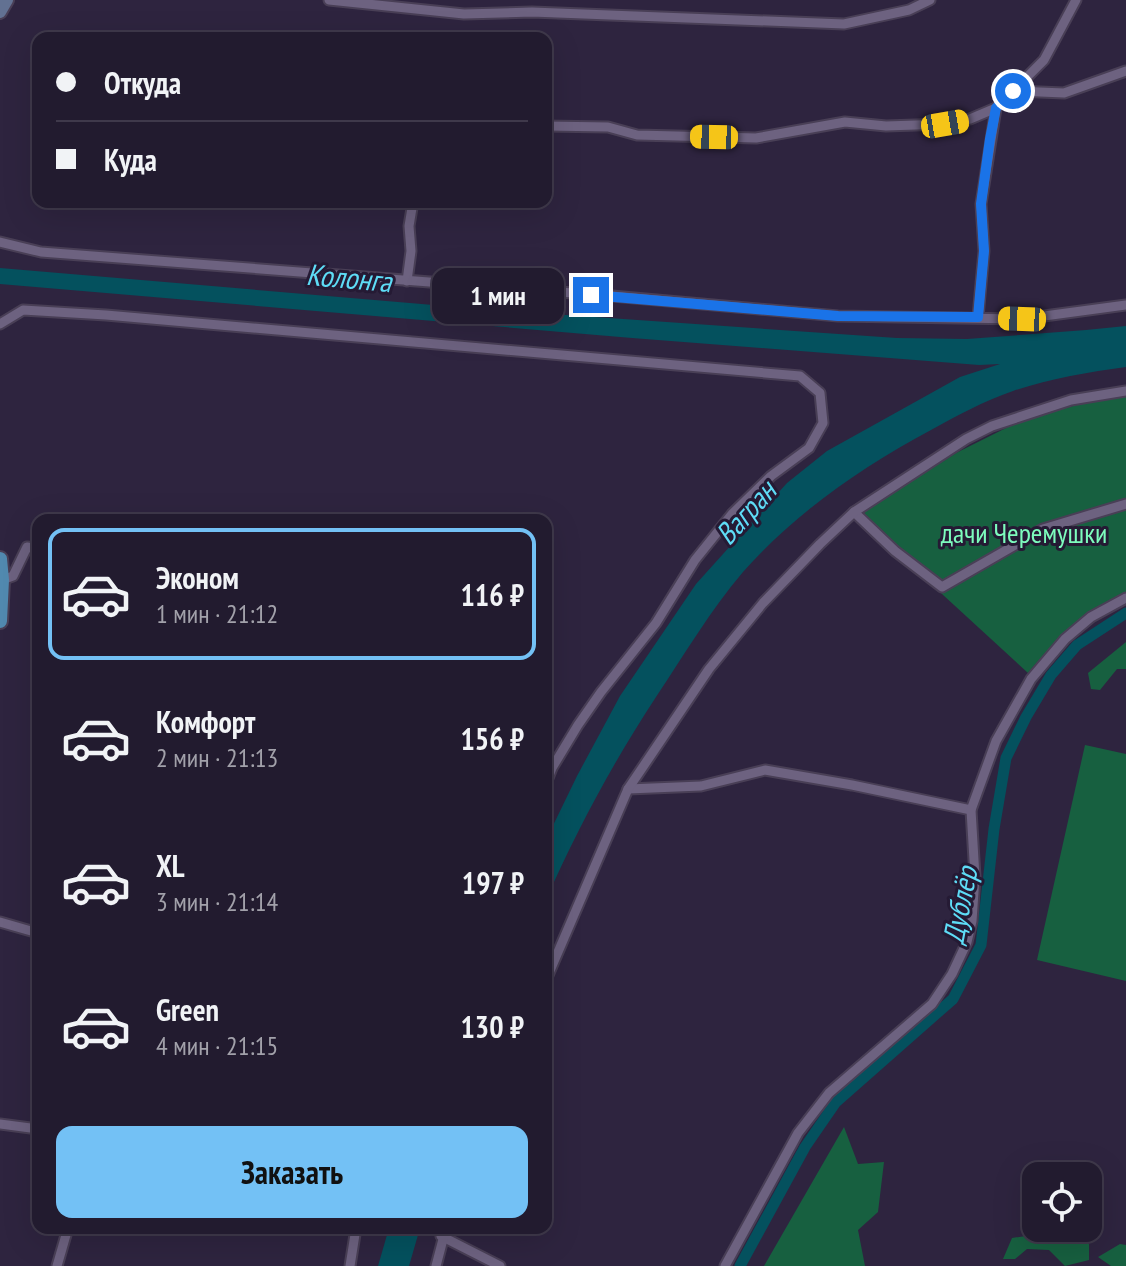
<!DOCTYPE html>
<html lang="ru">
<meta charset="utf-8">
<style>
body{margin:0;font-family:"PT Sans Narrow",sans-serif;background:#2a2437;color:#f1f3f6;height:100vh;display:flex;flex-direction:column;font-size:30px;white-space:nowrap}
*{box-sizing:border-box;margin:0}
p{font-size:26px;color:#a2a1aa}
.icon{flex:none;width:44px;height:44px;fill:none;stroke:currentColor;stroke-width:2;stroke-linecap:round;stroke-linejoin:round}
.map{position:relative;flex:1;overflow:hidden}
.side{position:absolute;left:32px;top:514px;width:520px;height:720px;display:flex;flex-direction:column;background:#221b2f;border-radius:16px;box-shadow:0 8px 32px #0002,0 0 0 2px #3f394b}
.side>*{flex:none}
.top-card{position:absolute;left:32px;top:32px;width:520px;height:176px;border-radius:16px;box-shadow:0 8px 32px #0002,0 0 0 2px #3f394b;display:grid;align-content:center;height:176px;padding:0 24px;background:#221b2f}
.fabs{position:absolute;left:1022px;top:1162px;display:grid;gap:16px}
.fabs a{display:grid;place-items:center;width:80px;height:80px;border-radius:16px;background:#221b2f;box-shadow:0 8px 32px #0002,0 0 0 2px #3f394b;font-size:40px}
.end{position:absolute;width:36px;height:36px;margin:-18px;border:10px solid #1a73e8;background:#fff;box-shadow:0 0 0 4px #fff}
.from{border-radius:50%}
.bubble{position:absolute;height:56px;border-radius:16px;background:#221b2f;box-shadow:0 8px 32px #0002,0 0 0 2px #3f394b;font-size:26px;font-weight:600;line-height:56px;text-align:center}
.car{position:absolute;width:24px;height:48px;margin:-24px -12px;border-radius:10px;box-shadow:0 0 6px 2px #0007;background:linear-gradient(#f5c518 24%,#345 0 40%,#f5c518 0 76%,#345 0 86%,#f5c518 0)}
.top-card b{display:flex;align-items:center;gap:28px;height:76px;font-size:30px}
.top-card b+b{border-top:2px solid #3f394b}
.top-card i{width:20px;height:20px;background:#f1f3f6}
ul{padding:14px 0 0;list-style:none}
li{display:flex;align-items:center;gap:24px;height:132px;margin:0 16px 12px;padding:0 8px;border:4px solid transparent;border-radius:16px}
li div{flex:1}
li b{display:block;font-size:30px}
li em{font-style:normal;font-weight:600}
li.active{border-color:#73c1f5}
li>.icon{width:72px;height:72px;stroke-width:1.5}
.cta{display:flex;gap:16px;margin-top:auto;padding:16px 24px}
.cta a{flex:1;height:92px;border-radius:16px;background:#73c1f5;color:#111;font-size:32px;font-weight:600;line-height:92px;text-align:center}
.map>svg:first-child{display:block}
.green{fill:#176040}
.water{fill:#04515e}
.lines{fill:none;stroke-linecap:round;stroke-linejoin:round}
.canal{stroke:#04515e;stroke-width:11}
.minor-casing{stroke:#493f56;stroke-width:13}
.secondary-casing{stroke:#493f56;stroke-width:16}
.trunk-casing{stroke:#493f56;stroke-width:18}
.minor{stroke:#6d6280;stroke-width:9}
.secondary{stroke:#627192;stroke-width:12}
.trunk{stroke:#5189af;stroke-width:14}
.route{stroke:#1a73e8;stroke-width:10}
.labels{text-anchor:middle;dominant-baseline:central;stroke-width:6;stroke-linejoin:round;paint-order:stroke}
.park-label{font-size:28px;fill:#7dfcbd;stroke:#251a34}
.water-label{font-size:30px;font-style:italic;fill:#5edcf6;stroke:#251a34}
</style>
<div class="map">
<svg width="1126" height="1266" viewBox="0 0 1126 1266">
<rect width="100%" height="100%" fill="#2e243f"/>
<g class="green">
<path d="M1126 396V592C1084 611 1057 639 1028 673L857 516 956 453 1020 421 1094 400Z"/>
<polygon points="1126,642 1126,669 1117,669 1100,690 1091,689 1088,673"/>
<polygon points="1085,745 1126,754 1126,981 1037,960"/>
<polygon points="844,1127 858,1164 884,1162 878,1212 858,1230 865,1266 764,1266"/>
<polygon points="1073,1229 1089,1244 1089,1260 1065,1266 1049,1250 1027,1249 1015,1259 1003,1259 1012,1238"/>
<polygon points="1120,1244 1126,1245 1126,1266 1111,1266 1098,1257"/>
</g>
<g class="water">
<path d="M0 268 492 310 897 338 967 339 1086 330 1126 326V367C1088 372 1049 379 1013 391 984 401 958 415 931 430 862 467 795 513 743 572 710 611 684 655 656 697 614 761 577 829 546 900V840L577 776 620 696 696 584 787 483 827 451 960 377 1000 364 979 365 632 338 0 284Z"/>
<polygon points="389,1228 420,1228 409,1266 378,1266"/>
</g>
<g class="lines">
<polyline class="canal" points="740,1266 805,1147 836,1102 953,999 981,945 994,829 1006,758 1026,717 1051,675 1077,645 1126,613"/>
<defs>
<g id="minor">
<polyline points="329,0 464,14 532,12 844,24 909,10 930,0"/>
<polyline points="1013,91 1064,93 1126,71"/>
<polyline points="546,126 608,127 637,135 756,138 845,122 886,126 945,124 970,119 996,108"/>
<polyline points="0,242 41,252 612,296 838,316 1022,319 1126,305"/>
<polyline points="407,281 411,251 409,226 413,202"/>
<polyline points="978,317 984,251 981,204 996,108 1044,60 1076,0"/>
<polyline points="0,324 23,310 106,315 800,376 820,393 823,423 809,448 771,476 732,514 695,560 656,623 601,692 578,725 552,768 546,783"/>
<polyline points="854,512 895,551 942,587 1043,529 1126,504"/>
<polyline points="2,580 13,576 27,547 38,549"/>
<polyline points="628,789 701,786 765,770 852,785 971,810"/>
<polyline points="0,922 38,933"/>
<polyline points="546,980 628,789 709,669 763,603 820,544 854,512 966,439 992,426 1071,400 1126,391"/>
<polyline points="0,1124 38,1129"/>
<polyline points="441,1236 500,1266"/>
<polyline points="57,1266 68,1228"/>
<polyline points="350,1266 356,1228"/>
<polyline points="436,1266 446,1228"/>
<polyline points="725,1266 798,1133 829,1093 932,1004 952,974 967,942 972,921 975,877 971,810 996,741 1031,679 1065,639 1091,617 1126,598"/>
</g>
<polyline id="secondary" points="0,12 7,0"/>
<polyline id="trunk" points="0,559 2,580 0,621"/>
</defs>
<use href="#minor" class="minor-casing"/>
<use href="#secondary" class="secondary-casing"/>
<use href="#trunk" class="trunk-casing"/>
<use href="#minor" class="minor"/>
<use href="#secondary" class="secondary"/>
<use href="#trunk" class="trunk"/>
</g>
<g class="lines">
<polyline class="route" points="591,295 838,316 978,317 984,251 981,204 990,139 996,108 1013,91"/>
</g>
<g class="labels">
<g class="park-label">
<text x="1024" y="532">дачи Черемушки</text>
</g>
<g class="water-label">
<text transform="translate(349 277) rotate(5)">Колонга</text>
<text transform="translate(745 512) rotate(-48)">Вагран</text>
<text transform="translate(959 905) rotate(-79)">Дублёр</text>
</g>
</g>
</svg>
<div class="fabs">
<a><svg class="icon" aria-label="locate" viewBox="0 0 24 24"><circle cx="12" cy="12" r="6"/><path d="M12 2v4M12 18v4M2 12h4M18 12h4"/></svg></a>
</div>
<i class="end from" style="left:1013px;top:91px"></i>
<i class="end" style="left:591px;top:295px"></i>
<div class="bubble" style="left:432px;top:268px;width:132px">1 мин</div>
<i class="car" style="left:945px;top:124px;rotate:80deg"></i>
<i class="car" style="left:714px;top:137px;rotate:271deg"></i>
<i class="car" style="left:1022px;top:319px;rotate:272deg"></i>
<div class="top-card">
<b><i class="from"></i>Откуда</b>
<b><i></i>Куда</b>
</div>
<section class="side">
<ul>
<li class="active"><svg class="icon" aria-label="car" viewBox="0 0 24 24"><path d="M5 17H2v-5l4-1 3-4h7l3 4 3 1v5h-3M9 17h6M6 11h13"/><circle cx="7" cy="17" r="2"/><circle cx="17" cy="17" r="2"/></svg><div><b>Эконом</b><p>1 мин · 21:12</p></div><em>116 ₽</em></li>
<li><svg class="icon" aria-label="car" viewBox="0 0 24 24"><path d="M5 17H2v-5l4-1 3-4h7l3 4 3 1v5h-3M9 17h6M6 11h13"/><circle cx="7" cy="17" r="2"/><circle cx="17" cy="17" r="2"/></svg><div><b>Комфорт</b><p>2 мин · 21:13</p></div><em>156 ₽</em></li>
<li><svg class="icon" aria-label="car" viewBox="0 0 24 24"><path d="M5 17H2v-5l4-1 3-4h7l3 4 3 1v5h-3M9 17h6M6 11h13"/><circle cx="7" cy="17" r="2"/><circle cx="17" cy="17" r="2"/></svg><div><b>XL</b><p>3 мин · 21:14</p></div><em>197 ₽</em></li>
<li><svg class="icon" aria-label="car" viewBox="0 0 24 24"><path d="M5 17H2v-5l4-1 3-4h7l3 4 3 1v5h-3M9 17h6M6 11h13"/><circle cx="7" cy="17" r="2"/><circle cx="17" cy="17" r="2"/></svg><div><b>Green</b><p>4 мин · 21:15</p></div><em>130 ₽</em></li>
</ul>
<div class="cta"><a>Заказать</a></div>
</section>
</div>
